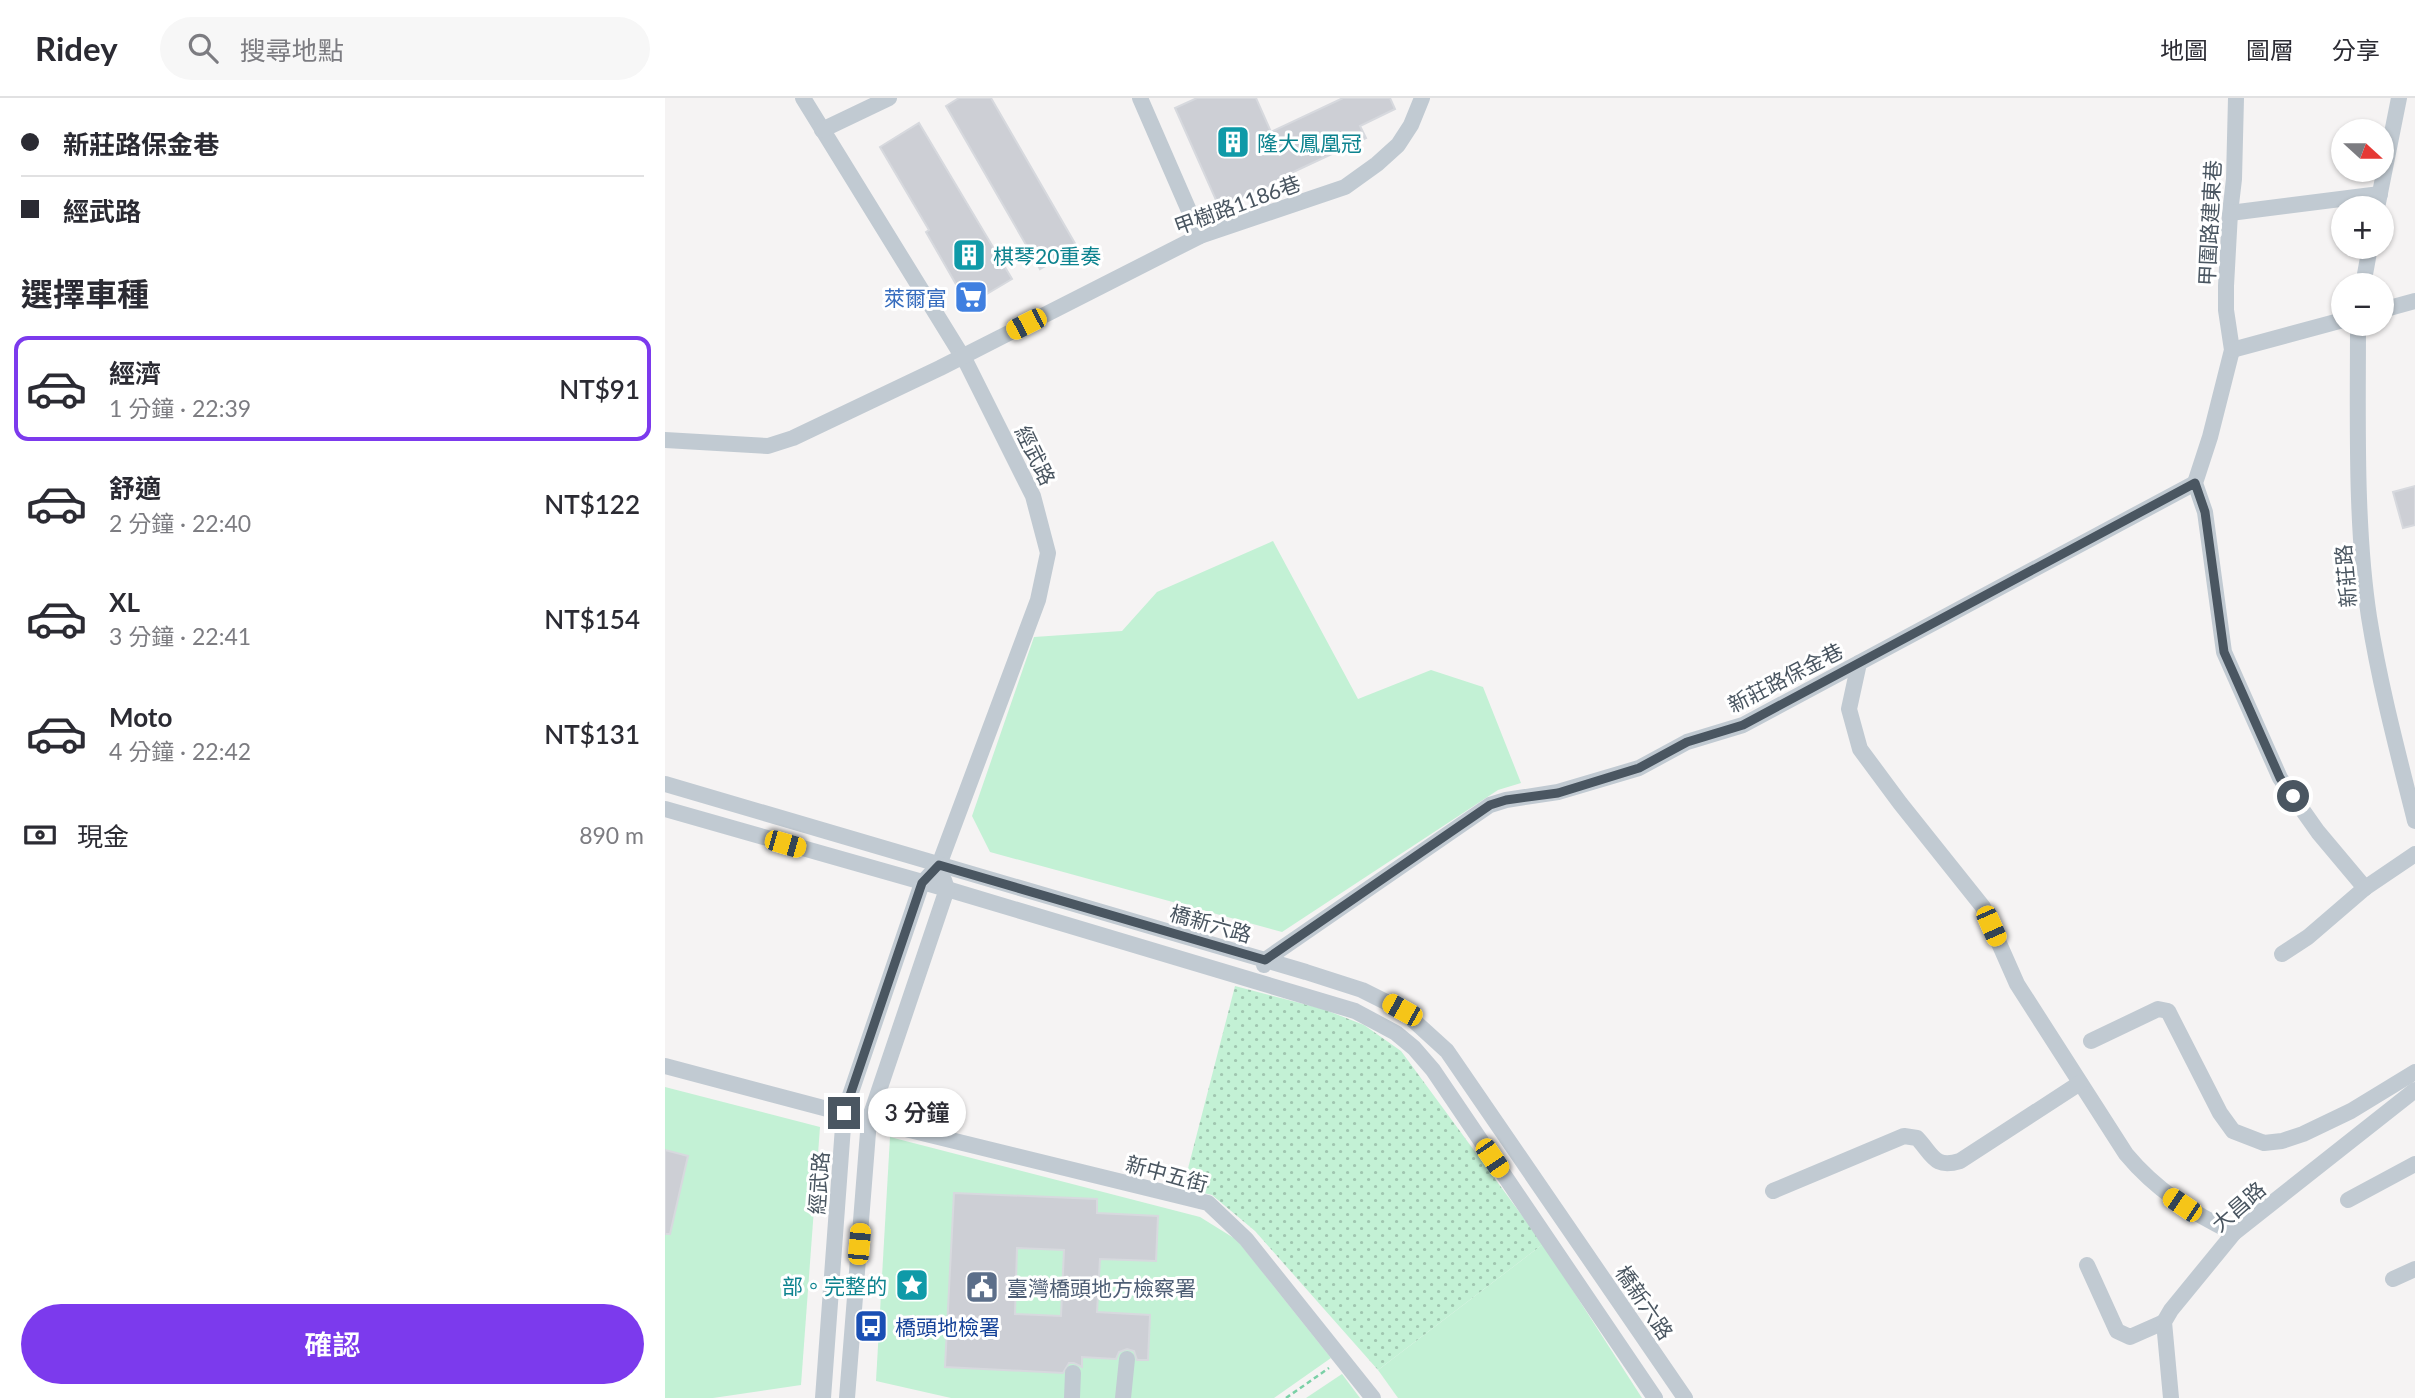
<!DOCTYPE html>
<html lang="zh-TW">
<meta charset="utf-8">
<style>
body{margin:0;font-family:Lato,"Noto Sans TC",sans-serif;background:#f7f7f7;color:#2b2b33;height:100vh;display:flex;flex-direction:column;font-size:26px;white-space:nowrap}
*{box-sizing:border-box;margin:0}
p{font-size:23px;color:#7c7c81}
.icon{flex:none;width:38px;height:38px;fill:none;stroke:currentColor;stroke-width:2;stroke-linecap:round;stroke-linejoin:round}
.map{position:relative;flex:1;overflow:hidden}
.panel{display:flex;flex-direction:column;background:#fff;width:665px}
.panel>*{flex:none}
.banner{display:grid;align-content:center;height:154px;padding:0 21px;background:#fff}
.needle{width:46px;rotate:111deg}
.tools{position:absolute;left:1666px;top:21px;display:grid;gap:14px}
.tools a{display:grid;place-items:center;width:63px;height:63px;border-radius:50%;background:#fff;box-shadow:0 2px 5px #0004;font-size:35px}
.end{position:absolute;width:32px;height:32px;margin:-16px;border:9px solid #4a5661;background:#fff;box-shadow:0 0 0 4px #fff}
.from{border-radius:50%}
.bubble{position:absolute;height:49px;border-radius:24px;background:#fff;box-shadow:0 2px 5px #0004;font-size:23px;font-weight:600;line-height:49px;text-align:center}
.car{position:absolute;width:21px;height:42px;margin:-21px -10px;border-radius:9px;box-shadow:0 0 5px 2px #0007;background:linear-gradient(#f5c518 24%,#345 0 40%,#f5c518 0 76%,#345 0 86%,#f5c518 0)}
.banner b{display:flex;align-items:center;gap:24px;height:66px;font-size:26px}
.banner b+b{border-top:2px solid #e1e1e2}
.banner i{width:18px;height:18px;background:#2b2b33}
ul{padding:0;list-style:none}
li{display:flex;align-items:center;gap:21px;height:105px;margin:0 14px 10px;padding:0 7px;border:4px solid transparent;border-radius:14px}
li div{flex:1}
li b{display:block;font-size:26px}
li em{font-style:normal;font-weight:600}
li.on{border-color:#7c3aed}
li>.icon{width:63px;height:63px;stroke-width:1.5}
h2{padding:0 21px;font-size:32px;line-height:84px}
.pay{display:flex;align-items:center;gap:18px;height:77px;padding:0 21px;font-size:26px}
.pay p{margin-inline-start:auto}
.button{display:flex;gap:14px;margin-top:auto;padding:14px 21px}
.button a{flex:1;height:80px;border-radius:42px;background:#7c3aed;color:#fff;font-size:28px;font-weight:600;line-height:80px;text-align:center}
header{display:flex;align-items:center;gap:42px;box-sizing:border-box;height:98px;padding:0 35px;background:#fff;border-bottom:2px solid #e1e1e2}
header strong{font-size:33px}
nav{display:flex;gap:38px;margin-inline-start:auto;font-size:24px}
.search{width:490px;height:63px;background:#f7f7f7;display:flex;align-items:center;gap:18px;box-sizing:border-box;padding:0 24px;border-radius:38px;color:#7c7c81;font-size:26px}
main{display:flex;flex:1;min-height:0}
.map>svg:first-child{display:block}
.grass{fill:#c3f1d5}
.park{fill:url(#park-dots)}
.building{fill:#cdcfd5;stroke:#d7d9de;stroke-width:2;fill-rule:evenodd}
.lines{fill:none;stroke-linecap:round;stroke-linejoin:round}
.path{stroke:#7ad0a6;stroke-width:2.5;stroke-dasharray:5 3.5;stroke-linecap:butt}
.minor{stroke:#c1cad2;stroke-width:16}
.route{stroke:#4a5661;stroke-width:9}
.labels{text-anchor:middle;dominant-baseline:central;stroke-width:6;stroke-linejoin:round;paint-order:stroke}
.culture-label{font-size:21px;fill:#0d838f;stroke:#fff;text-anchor:start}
.street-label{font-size:21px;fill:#4a5661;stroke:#fff}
.shop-label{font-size:21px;fill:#366cbe;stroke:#fff;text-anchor:end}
.service-label{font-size:21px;fill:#4e5e75;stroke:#fff;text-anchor:start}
.transit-label{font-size:21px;fill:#164399;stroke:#fff;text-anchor:start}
</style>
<header>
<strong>Ridey</strong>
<div class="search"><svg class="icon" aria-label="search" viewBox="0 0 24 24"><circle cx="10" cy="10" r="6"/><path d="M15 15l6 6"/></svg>搜尋地點</div>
<nav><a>地圖</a><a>圖層</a><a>分享</a></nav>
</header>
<main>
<section class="panel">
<div class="banner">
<b><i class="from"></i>新莊路保金巷</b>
<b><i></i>經武路</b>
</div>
<h2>選擇車種</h2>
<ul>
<li class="on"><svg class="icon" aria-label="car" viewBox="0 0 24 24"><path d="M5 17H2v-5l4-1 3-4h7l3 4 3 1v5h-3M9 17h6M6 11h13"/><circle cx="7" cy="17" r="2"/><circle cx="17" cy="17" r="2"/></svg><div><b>經濟</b><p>1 分鐘 · 22:39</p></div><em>NT$91</em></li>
<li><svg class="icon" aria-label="car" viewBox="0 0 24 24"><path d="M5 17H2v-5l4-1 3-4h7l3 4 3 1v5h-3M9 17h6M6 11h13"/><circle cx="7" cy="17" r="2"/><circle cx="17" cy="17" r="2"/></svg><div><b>舒適</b><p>2 分鐘 · 22:40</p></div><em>NT$122</em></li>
<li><svg class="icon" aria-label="car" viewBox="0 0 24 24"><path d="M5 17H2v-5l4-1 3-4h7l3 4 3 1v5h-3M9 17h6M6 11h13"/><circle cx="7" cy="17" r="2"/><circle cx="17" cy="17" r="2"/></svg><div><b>XL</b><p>3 分鐘 · 22:41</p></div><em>NT$154</em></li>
<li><svg class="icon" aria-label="car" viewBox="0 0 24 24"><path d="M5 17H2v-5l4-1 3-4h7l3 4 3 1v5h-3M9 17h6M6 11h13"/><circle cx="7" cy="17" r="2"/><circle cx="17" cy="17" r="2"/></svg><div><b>Moto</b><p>4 分鐘 · 22:42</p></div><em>NT$131</em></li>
</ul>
<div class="pay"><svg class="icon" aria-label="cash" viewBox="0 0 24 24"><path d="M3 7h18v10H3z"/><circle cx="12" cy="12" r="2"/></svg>現金<p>890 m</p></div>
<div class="button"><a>確認</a></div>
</section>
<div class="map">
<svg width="1750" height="1300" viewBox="0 0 1750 1300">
<defs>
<pattern id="park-dots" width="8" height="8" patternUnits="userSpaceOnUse" patternTransform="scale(1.75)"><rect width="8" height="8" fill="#c3f1d5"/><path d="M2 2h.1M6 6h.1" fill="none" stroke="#a0c6b0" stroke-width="1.8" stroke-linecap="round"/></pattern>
</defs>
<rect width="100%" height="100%" fill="#f5f3f3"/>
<g class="grass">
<polygon points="608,443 693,601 766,572 818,589 856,685 833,692 617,834 325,754 307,718 369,539 457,533 492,494"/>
<polygon points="0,989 155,1029 136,1287 48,1300 0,1300"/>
<polygon points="225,1039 535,1119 572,1142 666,1260 609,1300 286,1300 211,1283"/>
<polygon points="878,1146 977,1300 733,1300 713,1272"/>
<polygon points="677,1276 695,1300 641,1300"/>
</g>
<polygon class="park" points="570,888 658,911 699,927 736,953 878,1146 713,1272 590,1133 547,1097 518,1090"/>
<g class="building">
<polygon points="294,0 326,0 412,149 375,171 281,8"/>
<polygon points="532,0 591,0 606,34 678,0 725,0 730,11 695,28 701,40 624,76 626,79 555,111 510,10"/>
<polygon points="254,25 347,181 303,207 261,134 264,132 215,49"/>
<polygon points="1750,388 1750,427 1738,430 1728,394"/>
<polygon points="0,1052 23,1058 5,1136 0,1136"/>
<path d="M289 1095 432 1101V1115L493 1118 491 1163 435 1161 432 1214 485 1217 483 1262H472L469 1253 462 1251 454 1254 451 1261 417 1259V1269L409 1265H404L398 1275 280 1269ZM352 1150 399 1152 396 1218 350 1216Z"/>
</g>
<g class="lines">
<polyline class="path" points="621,1300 664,1270"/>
<g class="minor">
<polyline points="138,0 302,266 368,398 383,455 373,502 274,767 257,785 179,1015 158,1300"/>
<polyline points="475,0 535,138"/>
<polyline points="1571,0 1569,81 1565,115 1561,188 1561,212 1567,252 1545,339 1530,385 1540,414 1559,554 1615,680 1653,734 1700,790"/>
<polyline points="157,32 224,0"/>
<polyline points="1712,110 1734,0"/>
<polyline points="1565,115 1715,96"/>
<polyline points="1698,187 1705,149"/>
<polyline points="1717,212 1750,203"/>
<path d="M1693 226C1693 320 1690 426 1704 519 1715 588 1733 655 1750 723"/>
<polyline points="1567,252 1678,222"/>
<polyline points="0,342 103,348 128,340 275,270 535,138 680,89 712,66 733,47 746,27 757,0"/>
<path d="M1194 565 1184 611 1195 651 1235 705 1318 809 1352 886 1461 1056C1491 1092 1527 1115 1569 1135"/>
<polyline points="0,686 641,874 697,892 737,912 782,953 1020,1300"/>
<polyline points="0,711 282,791 690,913 731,935 749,950 768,972 990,1300"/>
<polyline points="1617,856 1643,839 1700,790 1750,756"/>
<polyline points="599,867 600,862 825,707 841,702 893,694 974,670 1022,644 1078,627 1530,385"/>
<polyline points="1426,943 1493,911 1503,913 1555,1015 1568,1033 1599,1045 1617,1043 1638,1036 1686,1013 1750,974"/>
<polyline points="0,968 204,1022 543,1105 581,1141 708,1300"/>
<path d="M1108 1093 1239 1038 1252 1040C1268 1057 1269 1071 1295 1063L1415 985"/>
<polyline points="1683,1102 1750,1066"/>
<polyline points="1422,1167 1452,1233 1465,1239 1499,1224"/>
<polyline points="1728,1181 1750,1171"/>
<polyline points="182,1300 204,1022 282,791 279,782"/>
<polyline points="407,1300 408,1275"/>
<polyline points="458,1300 462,1261"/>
<polyline points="1506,1300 1499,1224 1506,1212 1569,1135 1750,992"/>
</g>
</g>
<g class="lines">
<polyline class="route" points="179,1015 257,785 274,767 600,862 825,707 841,702 893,695 974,670 1022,644 1078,627 1530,385 1540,414 1559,554 1615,680 1628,698"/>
</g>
<defs>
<symbol id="building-square" viewBox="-11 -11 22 22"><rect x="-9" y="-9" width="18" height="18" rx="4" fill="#0f9aa8" stroke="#fff"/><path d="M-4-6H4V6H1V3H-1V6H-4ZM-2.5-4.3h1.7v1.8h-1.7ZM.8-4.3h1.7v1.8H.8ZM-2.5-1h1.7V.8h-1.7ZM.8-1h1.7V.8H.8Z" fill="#fff"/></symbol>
<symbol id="supermarket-square" viewBox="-11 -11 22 22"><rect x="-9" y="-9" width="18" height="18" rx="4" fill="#3f7fe0" stroke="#fff"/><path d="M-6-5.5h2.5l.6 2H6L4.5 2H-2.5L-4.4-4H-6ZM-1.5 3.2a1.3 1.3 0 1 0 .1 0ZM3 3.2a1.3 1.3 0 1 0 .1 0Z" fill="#fff"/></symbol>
<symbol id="sight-square" viewBox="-11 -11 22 22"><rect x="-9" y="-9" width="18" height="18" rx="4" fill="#0f9aa8" stroke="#fff"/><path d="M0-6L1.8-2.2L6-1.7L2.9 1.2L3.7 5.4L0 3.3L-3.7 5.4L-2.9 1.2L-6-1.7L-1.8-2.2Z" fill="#fff"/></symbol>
<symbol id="civic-square" viewBox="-11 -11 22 22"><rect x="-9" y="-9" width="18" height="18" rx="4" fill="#5c6f8a" stroke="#fff"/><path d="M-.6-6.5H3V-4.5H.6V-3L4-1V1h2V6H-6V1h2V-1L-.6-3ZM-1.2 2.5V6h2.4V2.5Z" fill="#fff"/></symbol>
<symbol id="bus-square" viewBox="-11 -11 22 22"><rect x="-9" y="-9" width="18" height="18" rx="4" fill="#1a4fb4" stroke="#fff"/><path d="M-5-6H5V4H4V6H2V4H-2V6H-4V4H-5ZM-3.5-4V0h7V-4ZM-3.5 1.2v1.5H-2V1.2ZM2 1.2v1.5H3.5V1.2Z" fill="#fff"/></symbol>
</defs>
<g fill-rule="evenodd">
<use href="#building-square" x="549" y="25" width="38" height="38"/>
<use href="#building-square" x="285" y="138" width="38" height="38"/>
<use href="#supermarket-square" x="287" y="180" width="38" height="38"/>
<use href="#sight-square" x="228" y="1168" width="38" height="38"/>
<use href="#civic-square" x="298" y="1170" width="38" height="38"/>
<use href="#bus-square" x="187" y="1209" width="38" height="38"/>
</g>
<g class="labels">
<g class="culture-label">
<text x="592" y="44">隆大鳳凰冠</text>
<text x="328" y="157">棋琴20重奏</text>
<text x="222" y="1187" text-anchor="end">部。完整的</text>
</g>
<g class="street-label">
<text transform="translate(572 106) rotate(-20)">甲樹路1186巷</text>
<text transform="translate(1544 125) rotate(-87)">甲圍路建東巷</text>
<text transform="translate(371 357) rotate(64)">經武路</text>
<text transform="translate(1680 478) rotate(-95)">新莊路</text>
<text transform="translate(1120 579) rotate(-27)">新莊路保金巷</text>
<text transform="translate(546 825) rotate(16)">橋新六路</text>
<text transform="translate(502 1075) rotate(15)">新中五街</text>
<text transform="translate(153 1085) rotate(-86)">經武路</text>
<text transform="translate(1573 1108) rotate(-41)">大昌路</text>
<text transform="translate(980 1204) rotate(56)">橋新六路</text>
</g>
<g class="shop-label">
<text x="282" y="199">萊爾富</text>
</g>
<g class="service-label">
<text x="342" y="1189">臺灣橋頭地方檢察署</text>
</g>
<g class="transit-label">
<text x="230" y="1228">橋頭地檢署</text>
</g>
</g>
</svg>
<div class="tools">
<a><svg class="needle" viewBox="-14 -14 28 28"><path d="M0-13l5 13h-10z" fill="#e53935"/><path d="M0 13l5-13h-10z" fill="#7c7c81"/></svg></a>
<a>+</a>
<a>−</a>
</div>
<i class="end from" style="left:1628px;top:698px"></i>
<i class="end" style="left:179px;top:1015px"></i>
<div class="bubble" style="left:203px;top:990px;width:98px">3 分鐘</div>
<i class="car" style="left:361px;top:226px;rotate:243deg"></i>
<i class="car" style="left:120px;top:746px;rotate:106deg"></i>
<i class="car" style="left:1326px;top:828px;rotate:156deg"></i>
<i class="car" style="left:737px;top:912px;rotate:299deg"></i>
<i class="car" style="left:827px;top:1060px;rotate:146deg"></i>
<i class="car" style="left:1517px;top:1107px;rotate:304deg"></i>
<i class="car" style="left:194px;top:1146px;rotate:5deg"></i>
</div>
</main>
